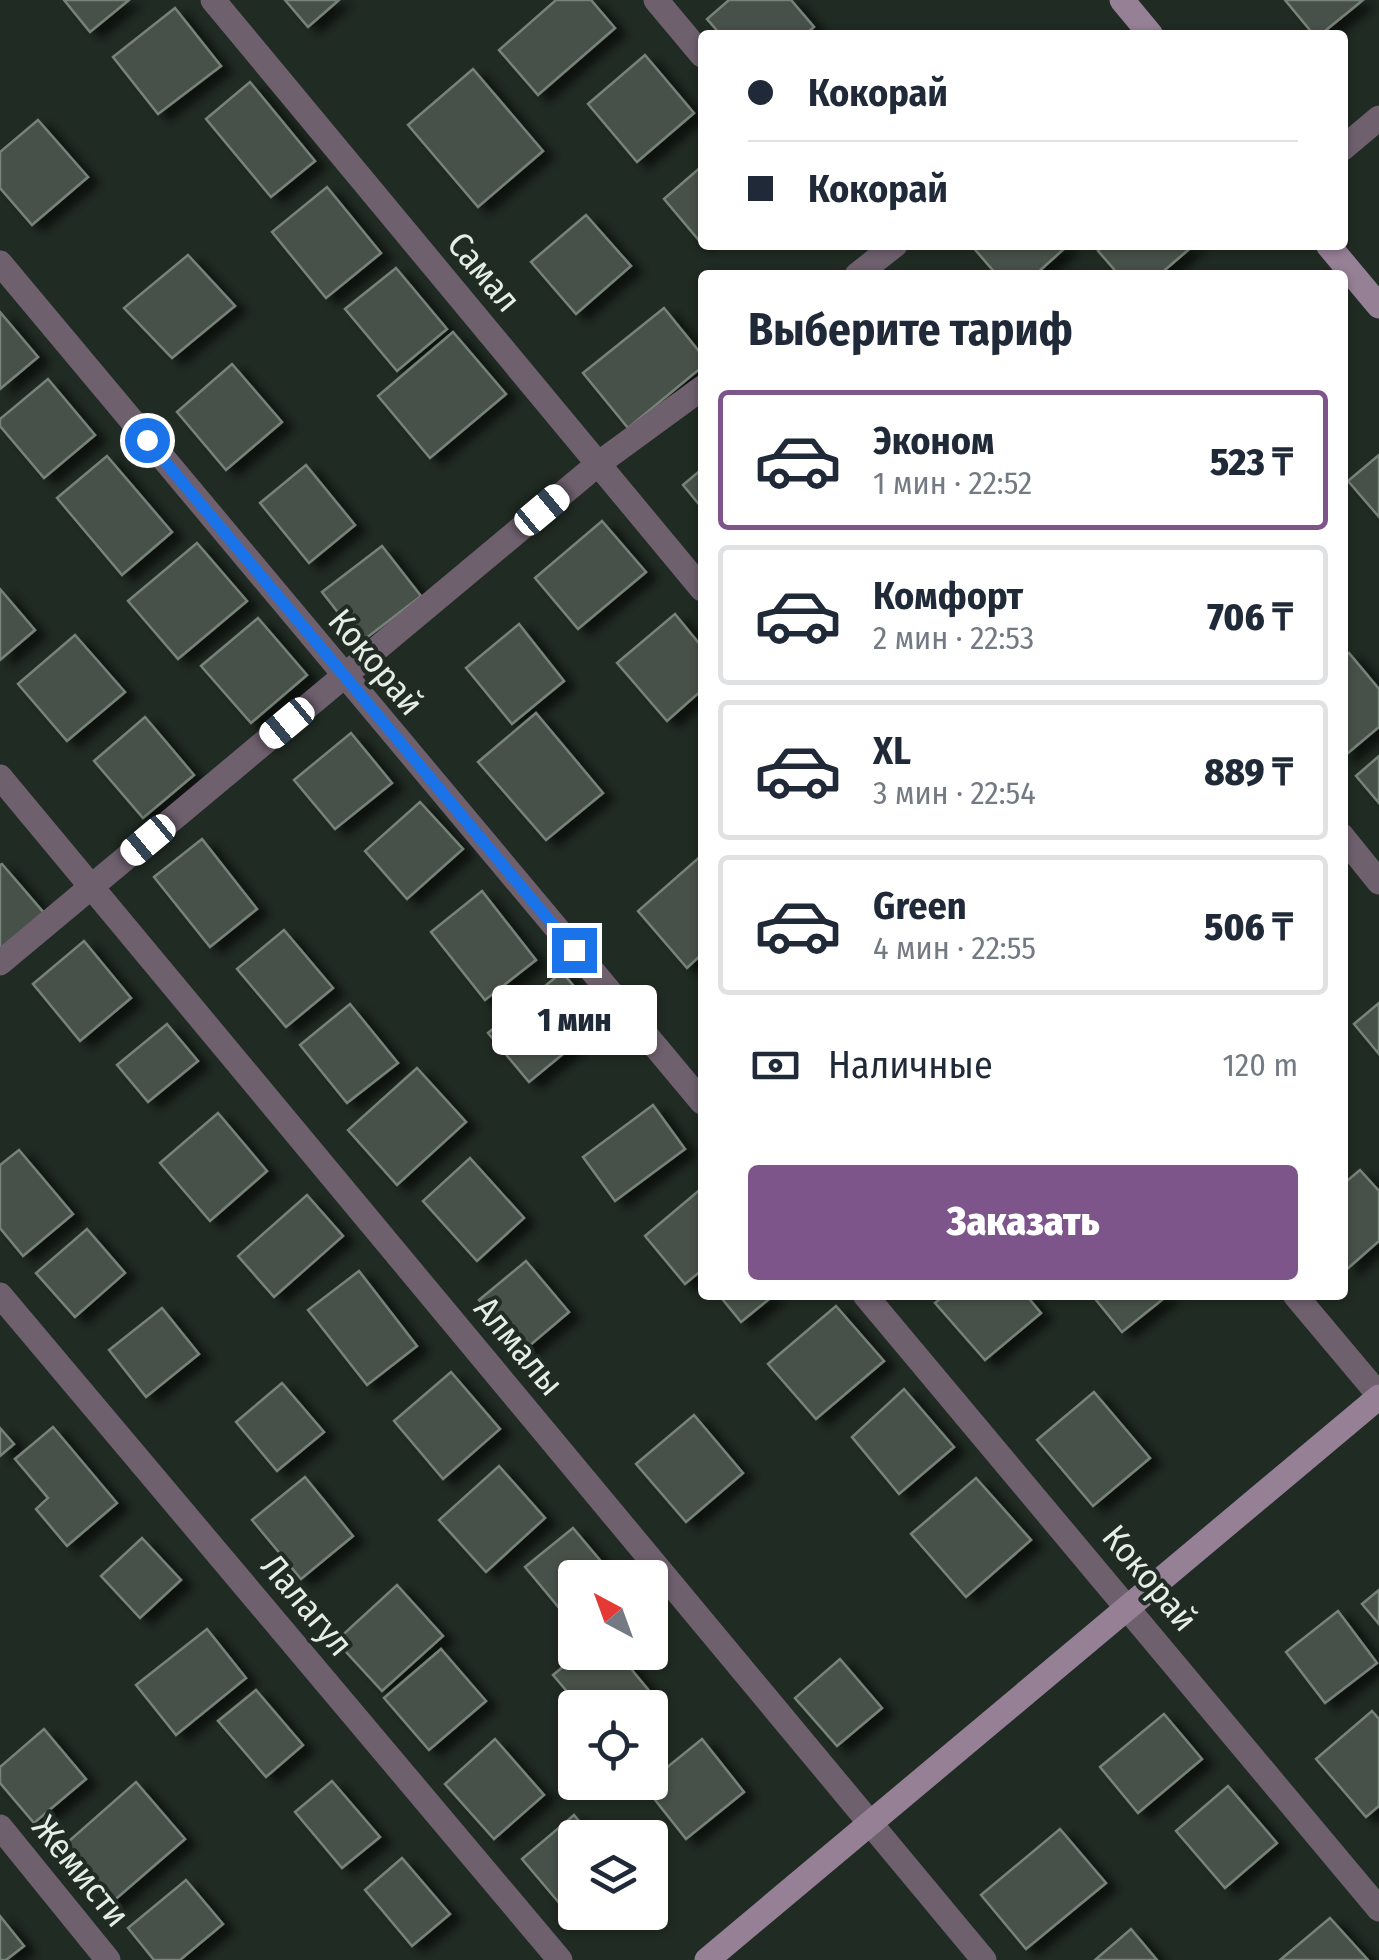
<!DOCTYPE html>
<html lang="ru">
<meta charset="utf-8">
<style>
body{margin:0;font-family:"Fira Sans Condensed",sans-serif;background:#f2f2f3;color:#1f2937;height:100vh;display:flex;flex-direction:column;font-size:38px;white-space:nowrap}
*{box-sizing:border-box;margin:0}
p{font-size:32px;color:#747a83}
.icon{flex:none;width:55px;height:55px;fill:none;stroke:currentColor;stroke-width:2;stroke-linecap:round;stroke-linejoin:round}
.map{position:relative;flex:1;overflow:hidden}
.panel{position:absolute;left:698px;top:270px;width:650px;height:1030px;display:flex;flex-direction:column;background:#fff;border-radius:10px;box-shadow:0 2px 8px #0004}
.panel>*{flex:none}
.hud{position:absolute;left:698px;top:30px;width:650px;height:220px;border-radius:10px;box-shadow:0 2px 8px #0004;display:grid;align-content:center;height:220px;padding:0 50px;background:#fff}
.needle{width:65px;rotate:319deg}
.buttons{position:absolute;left:558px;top:1560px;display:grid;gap:20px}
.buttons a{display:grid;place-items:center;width:110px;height:110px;border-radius:10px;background:#fff;box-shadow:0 2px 8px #0004;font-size:50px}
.end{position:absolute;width:45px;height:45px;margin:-22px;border:12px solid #1a73e8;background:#fff;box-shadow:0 0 0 5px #fff}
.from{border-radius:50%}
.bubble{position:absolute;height:70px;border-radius:10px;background:#fff;box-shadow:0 2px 8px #0004;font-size:32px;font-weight:800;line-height:70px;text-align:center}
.car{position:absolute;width:30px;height:60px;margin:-30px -15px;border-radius:12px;box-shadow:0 0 8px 2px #0007;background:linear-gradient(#fff 24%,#345 0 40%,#fff 0 76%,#345 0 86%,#fff 0)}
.hud b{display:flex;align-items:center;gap:35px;height:95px;font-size:38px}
.hud b+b{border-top:2px solid #e0e1e3}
.hud i{width:25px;height:25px;background:#1f2937}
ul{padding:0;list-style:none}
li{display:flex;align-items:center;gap:30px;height:140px;margin:0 20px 15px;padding:0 30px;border:5px solid #e0e1e3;border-radius:10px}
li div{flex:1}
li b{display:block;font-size:38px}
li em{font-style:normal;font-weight:800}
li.active{border-color:#7e558b}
li>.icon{width:90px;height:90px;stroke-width:1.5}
h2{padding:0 50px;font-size:45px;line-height:120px}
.pay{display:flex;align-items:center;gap:25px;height:110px;padding:0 50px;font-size:38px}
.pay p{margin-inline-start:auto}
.button{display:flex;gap:20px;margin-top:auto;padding:20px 50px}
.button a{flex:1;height:115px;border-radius:10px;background:#7e558b;color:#fff;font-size:40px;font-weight:800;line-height:115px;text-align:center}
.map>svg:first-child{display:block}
.building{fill:#465148;stroke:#778379;stroke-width:2.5;filter:url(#shadow)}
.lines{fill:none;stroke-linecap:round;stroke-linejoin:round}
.street{stroke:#6f606e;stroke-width:25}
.secondary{stroke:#968096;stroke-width:25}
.route{stroke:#1a73e8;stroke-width:12}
.labels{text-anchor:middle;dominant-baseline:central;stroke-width:8;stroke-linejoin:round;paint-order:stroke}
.street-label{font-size:35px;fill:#e6ede7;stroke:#202b23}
</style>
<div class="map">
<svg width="1379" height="1960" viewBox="0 0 1379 1960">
<defs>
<filter id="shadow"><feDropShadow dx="11" dy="6" stdDeviation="5" flood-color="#0009"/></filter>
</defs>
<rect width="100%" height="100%" fill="#202b23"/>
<g class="building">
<polygon points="64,0 129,0 90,32"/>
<polygon points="285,0 339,0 308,27"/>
<polygon points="556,0 591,0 615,28 538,95 499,50"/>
<polygon points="729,0 791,0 814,27 805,35 721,35 707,19"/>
<polygon points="1285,0 1363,0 1320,35 1314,35"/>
<polygon points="175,8 221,66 158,114 113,57"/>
<polygon points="645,55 694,113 637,162 588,104"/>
<polygon points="473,69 543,151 478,207 408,125"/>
<polygon points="250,82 315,161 271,197 206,119"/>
<polygon points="38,120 88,177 32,225 0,188 0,152"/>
<polygon points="702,166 702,244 664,199"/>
<polygon points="327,187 381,253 326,298 272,232"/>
<polygon points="586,215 631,266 576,314 531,262"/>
<polygon points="971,245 1065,245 1066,247 1035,275 997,275"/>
<polygon points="1105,245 1194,245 1159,275 1119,275 1098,251"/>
<polygon points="188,255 235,306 172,358 124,308"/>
<polygon points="396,268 447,329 397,371 345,309"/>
<polygon points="664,308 702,355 702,367 628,428 583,373"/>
<polygon points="0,312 38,357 0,389"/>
<polygon points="453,332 506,394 430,458 378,396"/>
<polygon points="232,364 282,422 226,470 177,412"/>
<polygon points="48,379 95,435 44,478 0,426 0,419"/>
<polygon points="1379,455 1379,517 1348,481"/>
<polygon points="107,456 172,532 122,575 57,498"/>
<polygon points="306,465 355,525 309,563 260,503"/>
<polygon points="702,469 702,508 683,485"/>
<polygon points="602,521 646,572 578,629 535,578"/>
<polygon points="197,543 247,601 178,659 128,601"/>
<polygon points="382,546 421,596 361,642 322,592"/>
<polygon points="0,589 35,630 0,660"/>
<polygon points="675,614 702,647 702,690 667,721 617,663"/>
<polygon points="258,618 307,675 251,723 201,666"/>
<polygon points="519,624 564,681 512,724 466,668"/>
<polygon points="75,635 125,692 67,741 18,684"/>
<polygon points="1349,653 1379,689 1379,727 1342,758 1342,658"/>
<polygon points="536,713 603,793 546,840 478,762"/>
<polygon points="145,717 194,775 143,818 94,761"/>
<polygon points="351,733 392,783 335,829 294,780"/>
<polygon points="1379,756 1379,803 1356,776"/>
<polygon points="420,802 463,849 407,899 365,851"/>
<polygon points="202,839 257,909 210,947 154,877"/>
<polygon points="702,855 702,954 687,968 638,911"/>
<polygon points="2,864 44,913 0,952 0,865"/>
<polygon points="482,891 536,960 485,1000 431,932"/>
<polygon points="284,930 333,988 286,1027 237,969"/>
<polygon points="84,941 131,998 80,1041 33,984"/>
<polygon points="562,972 603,1021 529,1082 488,1033"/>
<polygon points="1379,1003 1379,1054 1354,1024"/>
<polygon points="350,1004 398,1063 347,1103 300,1045"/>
<polygon points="167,1024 198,1061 148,1102 117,1065"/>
<polygon points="417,1068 466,1122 397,1185 348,1130"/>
<polygon points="653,1105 685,1149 615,1201 583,1157"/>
<polygon points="218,1113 267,1171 210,1221 160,1163"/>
<polygon points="19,1150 73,1214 23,1256 0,1228 0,1165"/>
<polygon points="470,1158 524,1218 477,1261 423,1201"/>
<polygon points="1360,1170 1379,1191 1379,1241 1346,1270 1342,1185"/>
<polygon points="702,1188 702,1270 685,1284 645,1236"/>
<polygon points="307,1195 343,1236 274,1297 238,1256"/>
<polygon points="87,1229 125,1273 75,1317 36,1273"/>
<polygon points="526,1261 569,1312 522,1352 479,1300"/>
<polygon points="359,1271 417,1346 367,1385 308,1310"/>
<polygon points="719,1295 774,1295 741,1322"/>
<polygon points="945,1295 1026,1295 1041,1313 985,1360 935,1303"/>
<polygon points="1092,1295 1168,1295 1122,1332"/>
<polygon points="836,1306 884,1361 816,1419 768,1364"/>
<polygon points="162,1308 199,1354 146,1397 109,1350"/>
<polygon points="451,1372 500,1429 443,1479 394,1421"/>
<polygon points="282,1383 324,1432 277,1471 236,1422"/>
<polygon points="904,1389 954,1447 899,1494 852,1437"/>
<polygon points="1094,1392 1150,1458 1093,1506 1037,1440"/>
<polygon points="694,1415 743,1473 686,1522 636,1464"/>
<polygon points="53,1427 117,1503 67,1546 36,1509 48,1498 15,1459"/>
<polygon points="0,1428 14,1444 0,1456"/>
<polygon points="499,1466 545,1518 486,1572 439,1520"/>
<polygon points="305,1477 353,1536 301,1579 252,1520"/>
<polygon points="976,1478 1031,1540 966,1597 911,1534"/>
<polygon points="573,1528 615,1578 575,1578 575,1627 525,1567"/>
<polygon points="142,1538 181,1580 140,1618 101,1576"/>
<polygon points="397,1585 443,1636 382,1691 336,1641"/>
<polygon points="1379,1590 1379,1624 1362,1604"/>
<polygon points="1338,1611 1377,1663 1325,1703 1286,1652"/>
<polygon points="207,1629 246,1678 176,1735 136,1685"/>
<polygon points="441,1649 486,1701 429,1750 384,1698"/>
<polygon points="581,1652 617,1652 651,1693 633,1708 581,1708 553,1675"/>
<polygon points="840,1659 882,1708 837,1746 795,1698"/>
<polygon points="256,1690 303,1745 266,1777 218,1721"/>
<polygon points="1372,1711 1379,1719 1379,1806 1366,1817 1316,1759"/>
<polygon points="1164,1714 1202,1759 1138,1813 1100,1767"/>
<polygon points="44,1729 86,1779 34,1823 0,1783 0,1767"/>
<polygon points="495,1739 544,1795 494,1839 445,1784"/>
<polygon points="702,1739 744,1792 686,1839 644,1786"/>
<polygon points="332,1781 380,1837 342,1868 295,1812"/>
<polygon points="136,1782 185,1839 110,1904 61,1848"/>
<polygon points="1228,1786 1277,1843 1225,1888 1176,1831"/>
<polygon points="574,1815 593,1838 575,1838 575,1904 566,1911 522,1859"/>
<polygon points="1060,1829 1106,1883 1026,1949 981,1895"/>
<polygon points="402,1858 450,1914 412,1946 365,1890"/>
<polygon points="186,1880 223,1924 180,1960 154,1960 128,1928"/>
<polygon points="0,1916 24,1946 6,1960 0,1960"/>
<polygon points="1330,1918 1368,1960 1280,1960"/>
<polygon points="1131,1929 1157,1960 1095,1960"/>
</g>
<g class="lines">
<g class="street">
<polyline points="213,0 702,589"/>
<polyline points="656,0 702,55"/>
<polyline points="1342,149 1379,118"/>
<polyline points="0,263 702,1102"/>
<polyline points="857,275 895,245"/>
<polyline points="0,777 984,1960"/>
<polyline points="1342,836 1379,882"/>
<polyline points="0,963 598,464 702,388"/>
<polyline points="0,1295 560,1960"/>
<polyline points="865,1295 1379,1909"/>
<polyline points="1295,1295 1379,1395"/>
<polyline points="0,1827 108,1960"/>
</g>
<g class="secondary">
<polyline points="1122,0 1151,35"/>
<polyline points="1328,245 1379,306"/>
<polyline points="707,1960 1379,1397"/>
</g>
</g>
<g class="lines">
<polyline class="route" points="147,440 574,950"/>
</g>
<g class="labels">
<g class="street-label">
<text transform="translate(484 272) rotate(50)">Самал</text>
<text transform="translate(376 662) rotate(50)">Кокорай</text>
<text transform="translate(519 1346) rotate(50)">Алмалы</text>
<text transform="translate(1150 1578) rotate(50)">Кокорай</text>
<text transform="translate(307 1605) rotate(50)">Лалагул</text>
<text transform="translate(81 1871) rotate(51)">Жемисти</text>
</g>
</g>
</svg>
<div class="buttons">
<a><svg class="needle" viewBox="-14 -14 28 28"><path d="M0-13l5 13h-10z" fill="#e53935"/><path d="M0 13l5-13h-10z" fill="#747a83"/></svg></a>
<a><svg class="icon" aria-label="locate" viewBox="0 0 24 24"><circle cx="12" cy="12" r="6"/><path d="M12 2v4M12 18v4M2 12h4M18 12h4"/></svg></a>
<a><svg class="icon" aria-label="layers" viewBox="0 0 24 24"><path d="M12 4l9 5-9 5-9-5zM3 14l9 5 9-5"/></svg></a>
</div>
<i class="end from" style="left:147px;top:440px"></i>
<i class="end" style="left:574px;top:950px"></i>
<div class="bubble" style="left:492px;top:985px;width:165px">1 мин</div>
<i class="car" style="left:542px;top:510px;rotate:50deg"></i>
<i class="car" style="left:287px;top:723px;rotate:230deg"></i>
<i class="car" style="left:148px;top:840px;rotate:230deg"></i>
<div class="hud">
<b><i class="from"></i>Кокорай</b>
<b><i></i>Кокорай</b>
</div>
<section class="panel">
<h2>Выберите тариф</h2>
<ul>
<li class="active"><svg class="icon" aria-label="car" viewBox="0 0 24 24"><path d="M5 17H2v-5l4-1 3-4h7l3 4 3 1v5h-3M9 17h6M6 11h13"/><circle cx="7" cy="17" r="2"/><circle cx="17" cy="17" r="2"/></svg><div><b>Эконом</b><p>1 мин · 22:52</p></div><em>523 ₸</em></li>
<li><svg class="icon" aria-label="car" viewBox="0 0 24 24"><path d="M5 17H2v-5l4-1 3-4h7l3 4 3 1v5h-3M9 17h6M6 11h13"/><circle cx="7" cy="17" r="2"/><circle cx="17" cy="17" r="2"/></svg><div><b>Комфорт</b><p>2 мин · 22:53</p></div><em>706 ₸</em></li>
<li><svg class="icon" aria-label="car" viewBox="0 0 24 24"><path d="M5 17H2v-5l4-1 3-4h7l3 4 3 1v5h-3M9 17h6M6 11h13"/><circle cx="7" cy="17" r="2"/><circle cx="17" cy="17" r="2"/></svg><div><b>XL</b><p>3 мин · 22:54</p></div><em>889 ₸</em></li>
<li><svg class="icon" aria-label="car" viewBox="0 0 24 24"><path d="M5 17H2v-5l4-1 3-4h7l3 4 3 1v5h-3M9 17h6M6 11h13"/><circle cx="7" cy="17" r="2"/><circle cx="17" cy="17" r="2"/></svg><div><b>Green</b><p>4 мин · 22:55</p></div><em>506 ₸</em></li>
</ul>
<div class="pay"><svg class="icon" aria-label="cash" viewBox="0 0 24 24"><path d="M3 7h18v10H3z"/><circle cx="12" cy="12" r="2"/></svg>Наличные<p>120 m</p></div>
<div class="button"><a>Заказать</a></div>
</section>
</div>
